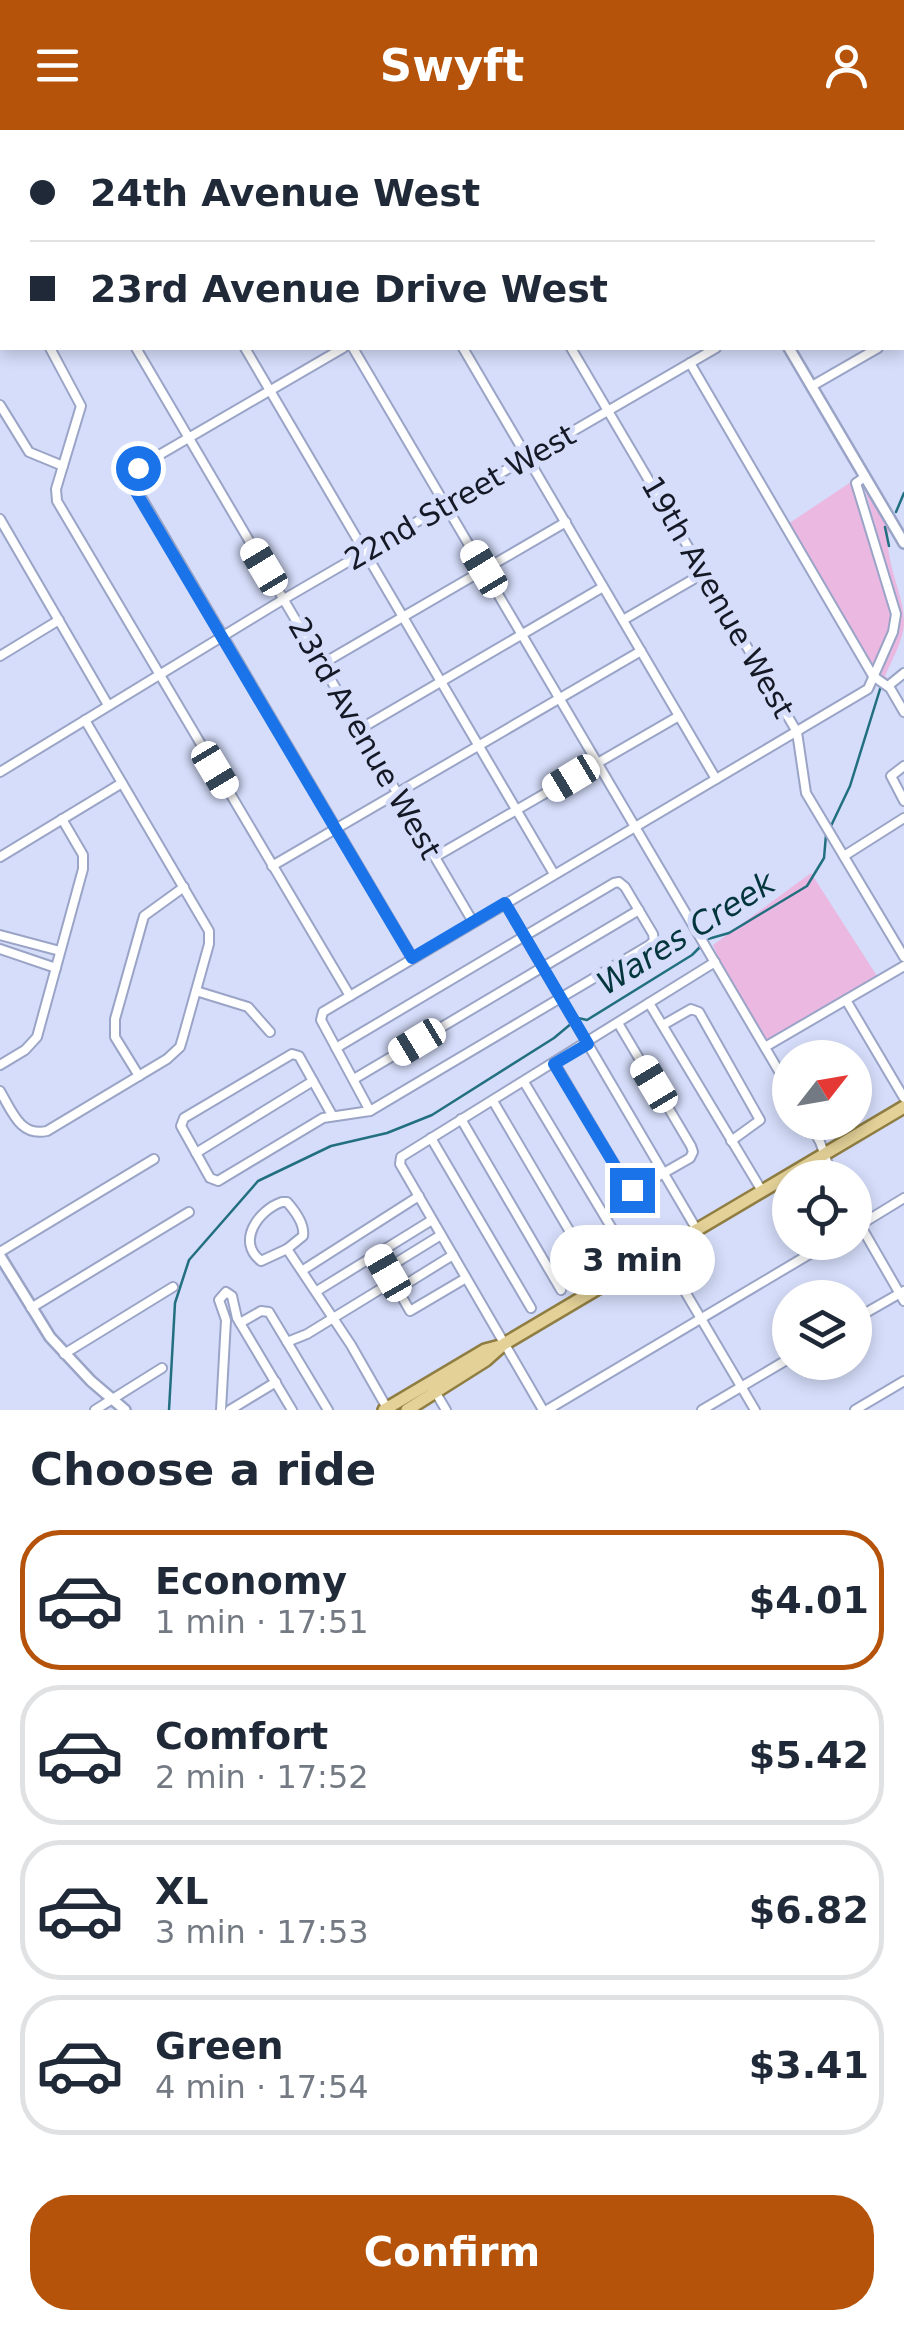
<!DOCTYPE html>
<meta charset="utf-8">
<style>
body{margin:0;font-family:"DejaVu Sans",sans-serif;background:#f6f6f7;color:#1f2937;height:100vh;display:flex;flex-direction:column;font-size:38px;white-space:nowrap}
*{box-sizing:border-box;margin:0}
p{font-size:32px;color:#747a83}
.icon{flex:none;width:55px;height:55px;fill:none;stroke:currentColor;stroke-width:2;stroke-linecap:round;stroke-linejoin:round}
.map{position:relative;height:1280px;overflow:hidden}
.drawer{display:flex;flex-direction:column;background:#fff;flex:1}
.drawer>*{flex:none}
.guide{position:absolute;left:0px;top:0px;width:905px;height:220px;box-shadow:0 5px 15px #0003;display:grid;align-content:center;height:220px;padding:0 30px;background:#fff}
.needle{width:65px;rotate:59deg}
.fabs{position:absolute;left:772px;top:910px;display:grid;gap:20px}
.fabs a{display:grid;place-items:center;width:100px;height:100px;border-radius:50%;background:#fff;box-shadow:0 5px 15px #0003;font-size:50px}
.end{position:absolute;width:45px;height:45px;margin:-22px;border:12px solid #1a73e8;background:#fff;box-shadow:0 0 0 5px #fff}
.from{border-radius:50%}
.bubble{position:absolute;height:70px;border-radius:35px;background:#fff;box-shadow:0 5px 15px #0003;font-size:32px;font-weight:800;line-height:70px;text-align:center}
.car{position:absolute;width:30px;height:60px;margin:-30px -15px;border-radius:12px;box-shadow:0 0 8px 2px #0007;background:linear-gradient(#fff 24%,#345 0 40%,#fff 0 76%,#345 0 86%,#fff 0)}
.guide b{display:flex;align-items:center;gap:35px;height:95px;font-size:38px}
.guide b+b{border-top:2px solid #e0e1e3}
.guide i{width:25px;height:25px;background:#1f2937}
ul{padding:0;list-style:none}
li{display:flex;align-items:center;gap:30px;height:140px;margin:0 20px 15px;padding:0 10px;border:5px solid #e0e1e3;border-radius:40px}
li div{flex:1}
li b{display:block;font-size:38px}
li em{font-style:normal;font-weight:800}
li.selected{border-color:#b45309}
li>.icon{width:90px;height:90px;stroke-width:1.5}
h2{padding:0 30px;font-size:45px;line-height:120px}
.action{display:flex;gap:20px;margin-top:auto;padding:20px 30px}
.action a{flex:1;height:115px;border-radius:40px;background:#b45309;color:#fff;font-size:40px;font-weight:800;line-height:115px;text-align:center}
header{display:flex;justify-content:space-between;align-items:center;height:130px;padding:0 30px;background:#b45309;color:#fff;font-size:45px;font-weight:800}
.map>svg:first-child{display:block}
.green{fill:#eab8e1}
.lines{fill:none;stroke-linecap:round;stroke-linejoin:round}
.stream{stroke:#226f80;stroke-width:2.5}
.minor-casing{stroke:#9aa4c6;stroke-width:12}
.tertiary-casing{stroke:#9aa4c6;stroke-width:14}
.primary-casing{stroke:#8f7d42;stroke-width:16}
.minor{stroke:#fff;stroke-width:8}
.tertiary{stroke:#fff;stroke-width:9}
.primary{stroke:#e3d197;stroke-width:11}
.route{stroke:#1a73e8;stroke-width:12}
.labels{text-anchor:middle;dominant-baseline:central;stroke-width:10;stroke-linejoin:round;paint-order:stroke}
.street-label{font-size:30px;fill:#151825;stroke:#d5ddfa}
.water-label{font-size:32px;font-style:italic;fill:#03353d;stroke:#d5ddfa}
</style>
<header><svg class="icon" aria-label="menu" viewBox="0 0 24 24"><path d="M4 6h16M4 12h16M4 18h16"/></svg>Swyft<svg class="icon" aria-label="person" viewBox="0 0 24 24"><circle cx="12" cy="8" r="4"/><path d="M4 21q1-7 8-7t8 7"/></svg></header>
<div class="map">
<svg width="904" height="1280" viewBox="0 0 904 1280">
<rect width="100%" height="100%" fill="#d5ddfa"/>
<g class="green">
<polygon points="860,346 855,350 892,485 889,501 873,538 788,394"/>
<path d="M863 352 890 397C881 426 904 462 904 492 904 509 892 530 885 546L890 550 888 552 878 544 896 502 899 484Z"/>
<polygon points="811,743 877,846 767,912 725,843 713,815"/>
</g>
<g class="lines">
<g class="stream">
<polyline points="896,382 904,363"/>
<polyline points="885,397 889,416"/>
<polyline points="830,698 850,656 881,556"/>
<polyline points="169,1280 175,1173 189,1130 258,1051 331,1016 387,1003 432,985 554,908 578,888 587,890 692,825 708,809 729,803 807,756 824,728 826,705"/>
</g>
<defs>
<g id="minor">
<polyline points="8,0 10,2"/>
<polyline points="92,0 93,2"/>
<polyline points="225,0 226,2"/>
<polyline points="335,0 336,2"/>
<polyline points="444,0 446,2"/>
<polyline points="539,0 542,2"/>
<polyline points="774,0 775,2"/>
<polyline points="881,0 883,2"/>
<polyline points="154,2 159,0"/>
<polyline points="902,37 904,39"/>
<polyline points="902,108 904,107"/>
<polyline points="902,203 904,202"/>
<polyline points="50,218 81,276 56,359 57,371 350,866"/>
<polyline points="136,218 473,792"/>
<polyline points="245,218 554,744"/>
<polyline points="343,218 142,335 135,343 134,355 412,827"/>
<polyline points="353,218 790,960"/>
<polyline points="463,218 716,649"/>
<polyline points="571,218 797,602 806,663 904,827"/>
<polyline points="690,233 873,546 890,558 904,582"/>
<polyline points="812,256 878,218"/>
<polyline points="0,275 29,322 63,336"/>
<polyline points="0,389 108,575"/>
<polyline points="623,490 704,443"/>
<polyline points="0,526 59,490"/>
<polyline points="322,534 566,392"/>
<polyline points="888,556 904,543"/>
<polyline points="360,599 603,457"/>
<polyline points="904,636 891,646 904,671"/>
<polyline points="0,642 284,469 716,218"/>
<polyline points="844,726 904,688"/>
<polyline points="0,727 122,653"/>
<polyline points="435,727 679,586"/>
<polyline points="272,736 641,521"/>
<polyline points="505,773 697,1100"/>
<polyline points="0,805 60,821"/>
<polyline points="0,819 56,838"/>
<polyline points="196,861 248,877 270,902"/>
<polyline points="846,870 904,968"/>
<polyline points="649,873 762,1061"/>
<polyline points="663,895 691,879 699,882 760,990 731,1011"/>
<polyline points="765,917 904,836"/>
<polyline points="555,934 629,1059 634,1060 690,1028 693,1022 691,1016 618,893"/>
<polyline points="0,935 25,920 37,907 83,739 83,725 62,689"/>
<polyline points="139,946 115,907 115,889 144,786 184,757"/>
<polyline points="354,949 639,780"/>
<polyline points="524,952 635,1137"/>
<path d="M0 961C12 981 20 1007 47 1001L167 929 180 917 183 907 209 814V801L85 590"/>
<polyline points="493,971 593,1141"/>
<polyline points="370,981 321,890 323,882 868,559 893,502 896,484 856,353 865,347"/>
<polyline points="332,985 299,926 292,924 184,988 181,996 210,1048 218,1051 323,988 370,981 648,816 654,811 653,804 625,757 619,752 614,753 336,918"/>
<polyline points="461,989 561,1160"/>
<polyline points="809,992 820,1012 833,1048"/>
<polyline points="431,1008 531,1178"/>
<polyline points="196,1023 313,951"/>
<path d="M282 1072H287C295 1081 305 1094 303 1106L287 1119 261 1131C236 1112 258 1080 282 1072Z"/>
<polyline points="855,1086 904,1171"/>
<polyline points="855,1098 904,1068"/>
<polyline points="287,1119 351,1215 387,1278"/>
<polyline points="661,1121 755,1280"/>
<polyline points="0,1122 154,1029"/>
<polyline points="377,1124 410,1181 466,1148"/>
<polyline points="303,1140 419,1066"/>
<polyline points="387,1143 389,1137 441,1105"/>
<polyline points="395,1156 411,1151 453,1125"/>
<polyline points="317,1161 432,1090"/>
<polyline points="31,1178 189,1082"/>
<polyline points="855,1189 904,1161"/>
<polyline points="240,1193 261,1181 269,1182 328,1280"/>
<polyline points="287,1212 307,1204 392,1152"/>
<polyline points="64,1224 173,1157"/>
<polyline points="433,1258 446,1280"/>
<polyline points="95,1280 162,1238"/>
<polyline points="221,1280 226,1190 219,1170 226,1162 232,1166 237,1188 292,1280"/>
<polyline points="230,1280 276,1252"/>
<polyline points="543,1280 400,1034 401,1027 715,832"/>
<polyline points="547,1280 830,1112"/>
<polyline points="702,1280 790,1228"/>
<polyline points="855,1280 904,1251"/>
</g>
<g id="tertiary">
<polyline points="662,0 664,2"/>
<polyline points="342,2 346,0"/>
<polyline points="0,126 2,131"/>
<polyline points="0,149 2,153"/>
<polyline points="0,199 2,198"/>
<polyline points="789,218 904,413"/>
<polyline points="0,1126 50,1207 91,1251 125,1280"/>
</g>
<g id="primary">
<polyline points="384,1280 485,1220 500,1216"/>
<polyline points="407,1280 486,1230 504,1214 904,977"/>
</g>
</defs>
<use href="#minor" class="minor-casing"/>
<use href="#tertiary" class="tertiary-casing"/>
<use href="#primary" class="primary-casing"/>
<use href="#minor" class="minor"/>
<use href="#tertiary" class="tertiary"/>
<use href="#primary" class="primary"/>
</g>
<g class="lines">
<polyline class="route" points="138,338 134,348 136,362 412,828 505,773 588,914 554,934 627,1056 632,1060"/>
</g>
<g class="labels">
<g class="street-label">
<text transform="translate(460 367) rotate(-30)">22nd Street West</text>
<text transform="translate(718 467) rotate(60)">19th Avenue West</text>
<text transform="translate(365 608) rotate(60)">23rd Avenue West</text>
</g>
<g class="water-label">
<text transform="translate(686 803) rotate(-32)">Wares Creek</text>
</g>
</g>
</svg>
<div class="fabs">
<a><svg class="needle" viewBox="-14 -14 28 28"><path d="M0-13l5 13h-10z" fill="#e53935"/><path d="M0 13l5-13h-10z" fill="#747a83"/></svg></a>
<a><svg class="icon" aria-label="locate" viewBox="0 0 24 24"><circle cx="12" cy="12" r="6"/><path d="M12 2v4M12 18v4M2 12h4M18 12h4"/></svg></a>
<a><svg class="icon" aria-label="layers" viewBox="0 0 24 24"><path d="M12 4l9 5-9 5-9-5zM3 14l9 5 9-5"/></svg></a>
</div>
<i class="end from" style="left:138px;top:338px"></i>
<i class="end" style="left:632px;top:1060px"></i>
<div class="bubble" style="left:550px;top:1095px;width:165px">3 min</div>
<i class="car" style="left:264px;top:437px;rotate:329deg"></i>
<i class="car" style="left:484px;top:439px;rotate:329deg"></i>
<i class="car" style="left:215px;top:640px;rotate:149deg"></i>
<i class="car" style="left:571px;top:648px;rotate:239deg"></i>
<i class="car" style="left:417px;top:912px;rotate:239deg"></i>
<i class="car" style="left:654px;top:954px;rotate:329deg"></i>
<i class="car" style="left:388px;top:1143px;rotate:330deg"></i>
<div class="guide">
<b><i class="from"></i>24th Avenue West</b>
<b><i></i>23rd Avenue Drive West</b>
</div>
</div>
<section class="drawer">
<h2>Choose a ride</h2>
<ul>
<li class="selected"><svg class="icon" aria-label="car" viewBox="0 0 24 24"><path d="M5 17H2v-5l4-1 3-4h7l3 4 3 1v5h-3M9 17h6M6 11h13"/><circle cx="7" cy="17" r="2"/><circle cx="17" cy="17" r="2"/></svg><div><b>Economy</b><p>1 min · 17:51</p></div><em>$4.01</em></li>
<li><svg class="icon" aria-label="car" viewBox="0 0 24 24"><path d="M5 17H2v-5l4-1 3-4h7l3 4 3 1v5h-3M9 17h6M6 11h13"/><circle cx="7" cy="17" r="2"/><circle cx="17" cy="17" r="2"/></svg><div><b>Comfort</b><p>2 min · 17:52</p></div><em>$5.42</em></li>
<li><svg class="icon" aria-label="car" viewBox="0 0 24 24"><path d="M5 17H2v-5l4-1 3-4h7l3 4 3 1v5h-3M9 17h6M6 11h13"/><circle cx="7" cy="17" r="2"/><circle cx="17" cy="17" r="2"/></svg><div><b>XL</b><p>3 min · 17:53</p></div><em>$6.82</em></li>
<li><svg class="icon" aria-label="car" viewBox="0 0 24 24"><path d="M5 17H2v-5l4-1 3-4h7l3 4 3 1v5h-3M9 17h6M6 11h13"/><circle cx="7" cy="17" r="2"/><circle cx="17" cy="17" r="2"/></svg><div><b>Green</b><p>4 min · 17:54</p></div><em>$3.41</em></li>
</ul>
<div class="action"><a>Confirm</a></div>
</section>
